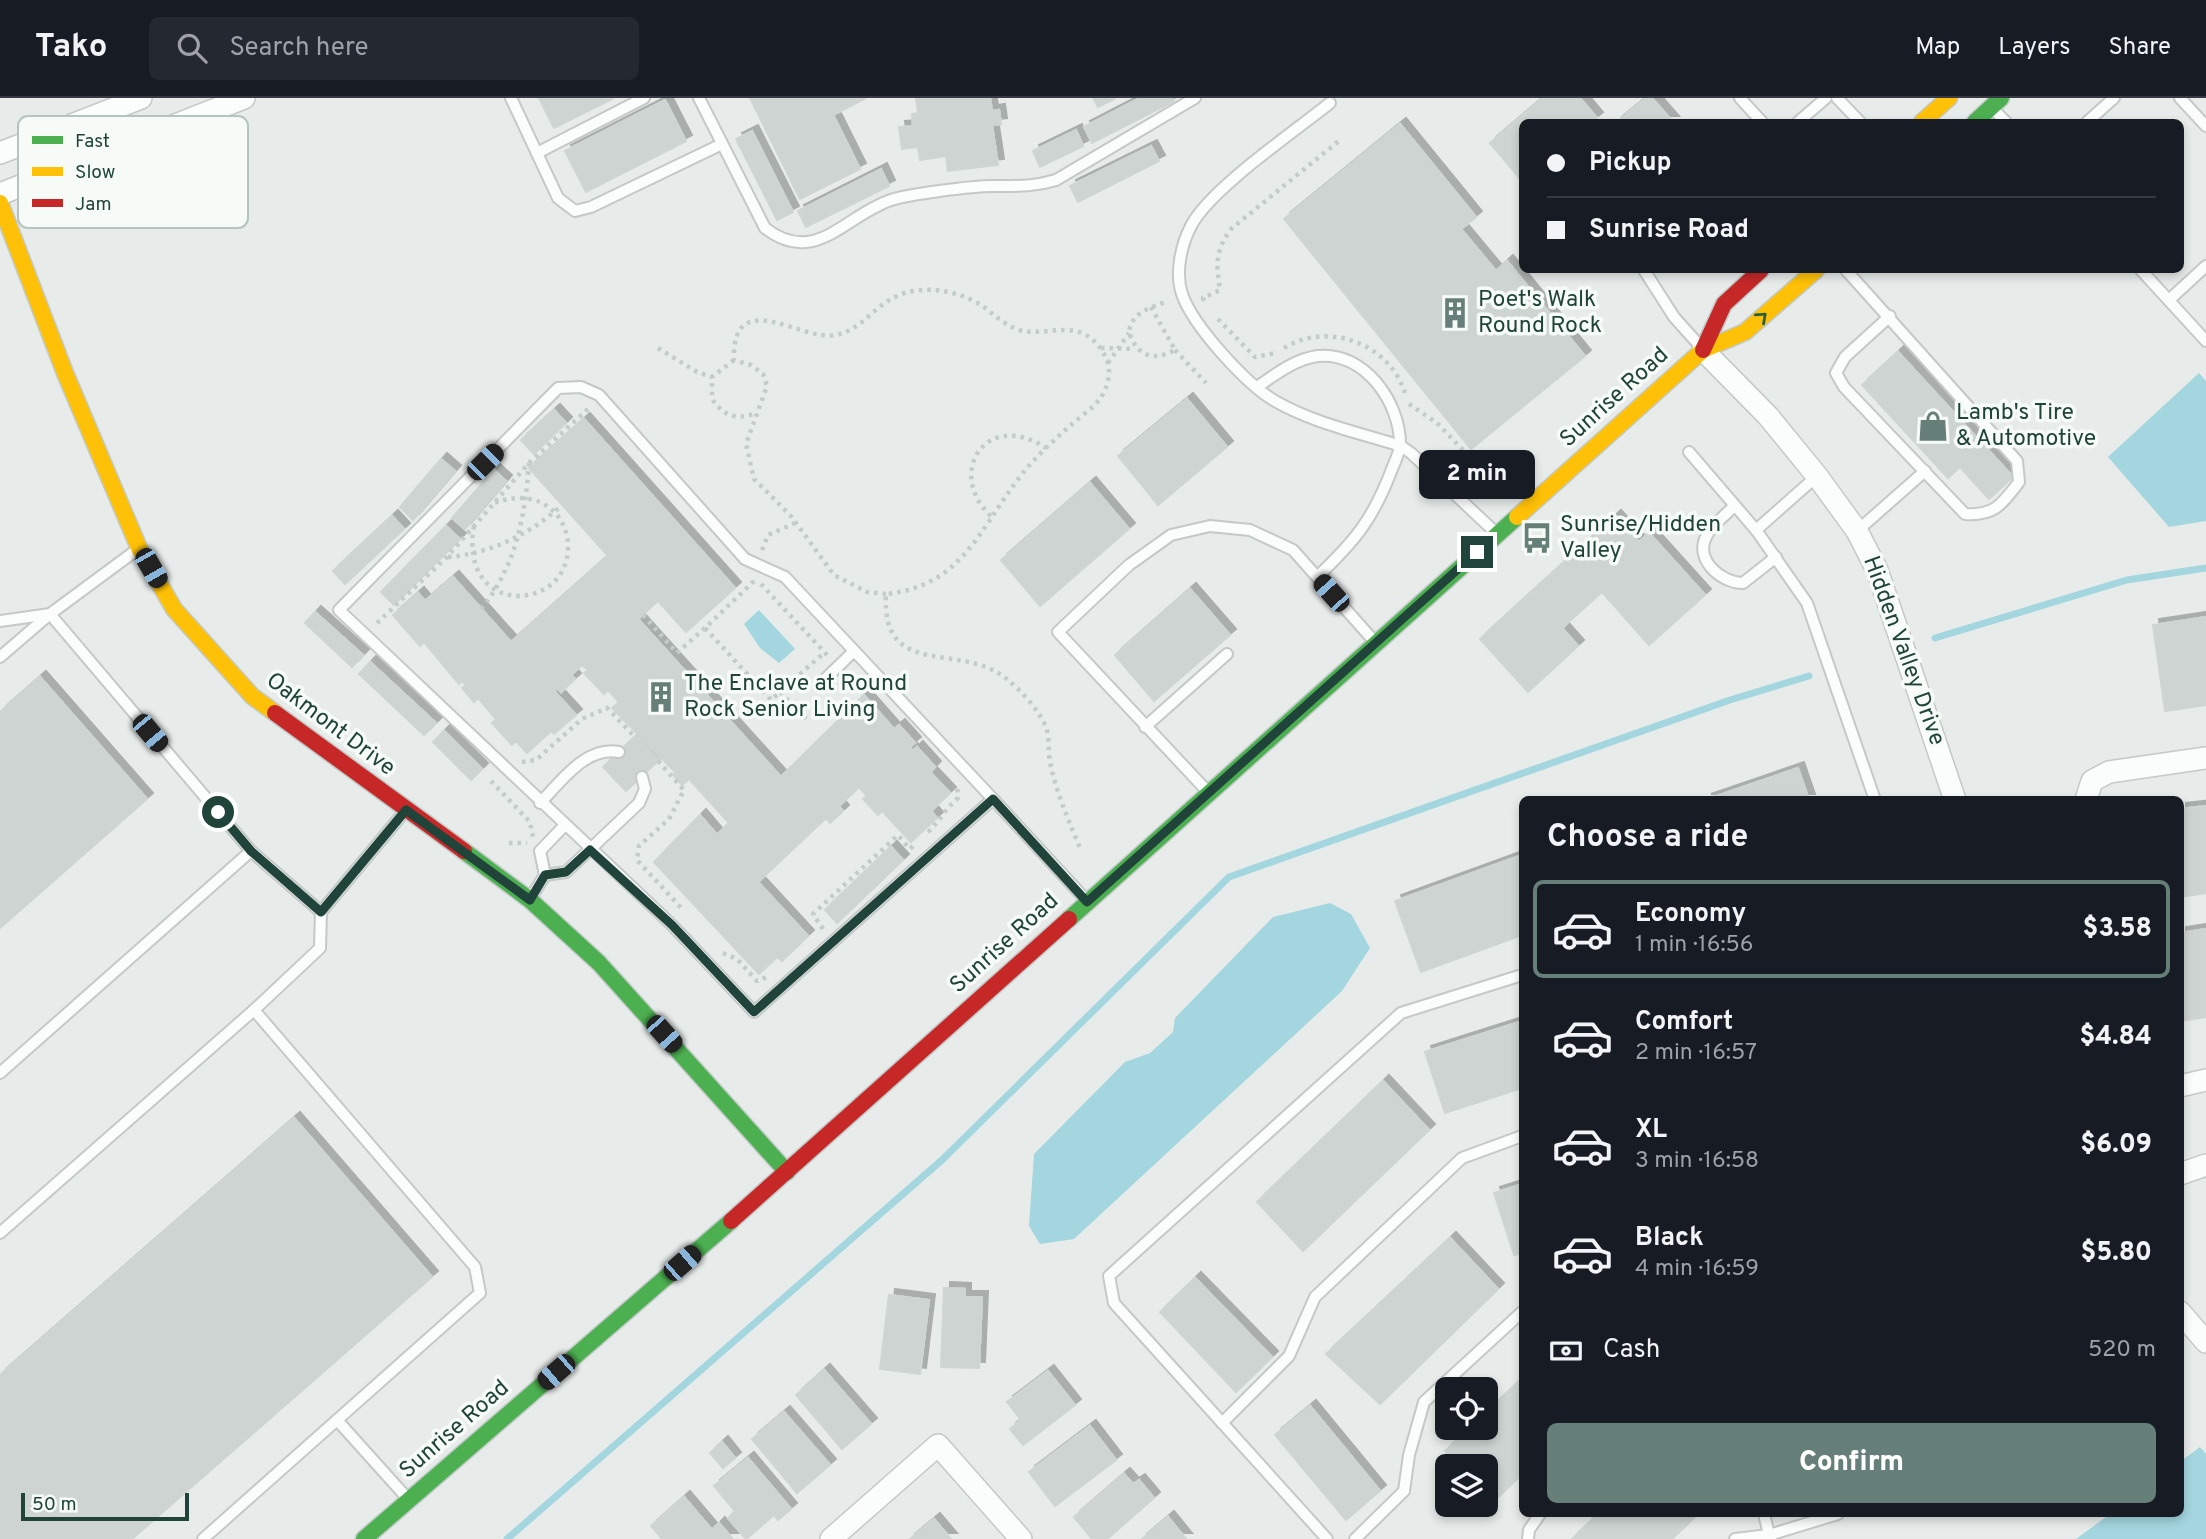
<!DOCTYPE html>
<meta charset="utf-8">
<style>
body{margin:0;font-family:Overpass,sans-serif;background:#242831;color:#f1f3f6;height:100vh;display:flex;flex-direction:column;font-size:26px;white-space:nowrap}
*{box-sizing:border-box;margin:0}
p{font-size:23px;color:#9ea1a6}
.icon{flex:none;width:38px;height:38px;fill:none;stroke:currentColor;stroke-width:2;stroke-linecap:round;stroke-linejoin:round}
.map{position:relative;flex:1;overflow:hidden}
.sheet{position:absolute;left:1519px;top:698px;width:665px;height:721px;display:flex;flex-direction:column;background:#171b24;border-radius:10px;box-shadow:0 4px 10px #0003}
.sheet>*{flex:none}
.guide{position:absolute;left:1519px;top:21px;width:665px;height:154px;border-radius:10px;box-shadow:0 4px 10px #0003;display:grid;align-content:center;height:154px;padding:0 28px;background:#171b24}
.fabs{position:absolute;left:1435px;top:1279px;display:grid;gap:14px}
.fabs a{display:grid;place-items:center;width:63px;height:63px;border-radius:10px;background:#171b24;box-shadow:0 4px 10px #0003;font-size:35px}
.scale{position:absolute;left:21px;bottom:18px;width:168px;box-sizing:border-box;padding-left:7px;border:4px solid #21443a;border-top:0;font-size:19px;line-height:24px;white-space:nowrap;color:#21443a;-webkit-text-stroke:5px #f6fbf8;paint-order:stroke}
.end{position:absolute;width:32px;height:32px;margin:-16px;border:9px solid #21443a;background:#fff;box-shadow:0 0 0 4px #fff}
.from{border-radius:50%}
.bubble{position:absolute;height:49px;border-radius:10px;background:#171b24;box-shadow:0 4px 10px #0003;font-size:23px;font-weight:800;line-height:49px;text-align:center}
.car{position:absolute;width:21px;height:42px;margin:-21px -10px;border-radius:9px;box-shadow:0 0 5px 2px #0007;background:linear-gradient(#222 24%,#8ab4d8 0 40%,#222 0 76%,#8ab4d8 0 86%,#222 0)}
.guide b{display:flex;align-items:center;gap:24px;height:66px;font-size:26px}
.guide b+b{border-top:2px solid #363941}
.guide i{width:18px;height:18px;background:#f1f3f6}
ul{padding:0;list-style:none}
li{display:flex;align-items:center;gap:21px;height:98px;margin:0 14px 10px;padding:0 14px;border:4px solid transparent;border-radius:10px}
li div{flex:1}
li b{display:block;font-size:26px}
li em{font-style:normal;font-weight:800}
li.current{border-color:#667f78}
li>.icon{width:63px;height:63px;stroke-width:1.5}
h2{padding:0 28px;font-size:32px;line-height:84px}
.pay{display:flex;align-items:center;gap:18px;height:77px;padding:0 28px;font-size:26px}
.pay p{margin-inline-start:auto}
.action{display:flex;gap:14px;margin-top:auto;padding:14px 28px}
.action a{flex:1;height:80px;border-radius:10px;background:#667f78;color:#fff;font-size:28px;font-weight:800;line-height:80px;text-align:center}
header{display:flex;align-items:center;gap:42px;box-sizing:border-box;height:98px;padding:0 35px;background:#171b24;border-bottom:2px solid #363941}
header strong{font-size:33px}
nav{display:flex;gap:38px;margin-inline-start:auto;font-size:24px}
.search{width:490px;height:63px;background:#242831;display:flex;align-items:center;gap:18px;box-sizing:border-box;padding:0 24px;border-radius:10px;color:#9ea1a6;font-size:26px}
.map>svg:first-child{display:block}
.water{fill:#a4d6df}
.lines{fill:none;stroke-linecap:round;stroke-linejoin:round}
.stream{stroke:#a4d6df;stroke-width:7}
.building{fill:#cdd4d1;stroke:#cfd5d3;stroke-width:2;filter:url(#shadow)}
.lane-casing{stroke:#c4c9c7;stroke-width:14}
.street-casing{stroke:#c4c9c7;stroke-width:24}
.fast-casing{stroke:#c2cac7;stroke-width:19}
.slow-casing{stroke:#c2cac7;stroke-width:19}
.jam-casing{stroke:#c2cac7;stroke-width:19}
.path{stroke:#c2ccca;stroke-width:4.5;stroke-dasharray:3.5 5;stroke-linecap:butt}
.lane{stroke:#fbfcfc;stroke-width:10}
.street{stroke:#fbfcfc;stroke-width:21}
.fast{stroke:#4caf50;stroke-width:16}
.slow{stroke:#ffc107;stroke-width:16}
.jam{stroke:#c62828;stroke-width:16}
.oneway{stroke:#2c5f40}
.route{stroke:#21443a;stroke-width:9}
.labels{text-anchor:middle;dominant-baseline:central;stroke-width:7;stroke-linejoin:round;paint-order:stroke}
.poi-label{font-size:23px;fill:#21443a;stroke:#f6fbf8;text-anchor:start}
.street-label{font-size:23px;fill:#21443a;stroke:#f6fbf8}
.key{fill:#f6fbf8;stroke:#b6c4bf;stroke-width:2}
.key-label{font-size:19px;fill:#21443a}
</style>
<header>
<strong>Tako</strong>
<div class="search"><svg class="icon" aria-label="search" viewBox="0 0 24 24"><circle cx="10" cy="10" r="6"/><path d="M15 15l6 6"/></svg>Search here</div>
<nav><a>Map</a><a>Layers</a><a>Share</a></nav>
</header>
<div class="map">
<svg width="2206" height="1441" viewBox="0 0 2206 1441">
<defs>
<filter id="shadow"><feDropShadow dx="6" dy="-6" stdDeviation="0" flood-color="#0004"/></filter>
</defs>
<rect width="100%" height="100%" fill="#e7ecea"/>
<g class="water">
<polygon points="2199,275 2206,283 2206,423 2169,429 2108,359"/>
<polygon points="759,512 795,551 779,565 760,550 744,526"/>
<polygon points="1330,805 1351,816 1370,850 1342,893 1074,1141 1040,1146 1029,1128 1034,1056 1125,964 1150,955 1173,934 1175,920 1273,819"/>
<polygon points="2200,1349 2206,1356 2206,1441 2076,1441 2110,1416 2180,1416 2181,1363"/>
</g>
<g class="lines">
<g class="stream">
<polyline points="1935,540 2127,482 2206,470"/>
<polyline points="507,1441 942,1062 1229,779 1730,602 1809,578"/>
</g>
</g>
<g class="building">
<polygon points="539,0 614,0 554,30"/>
<polygon points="750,0 866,0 833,17 860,71 800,101"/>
<polygon points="916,0 990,0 992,13 999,12 1001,26 992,27 998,67 948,73 946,58 920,62 918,49 902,51 899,29 913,28 912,16 918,15"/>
<polygon points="1093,0 1116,0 1098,9"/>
<polygon points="1140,0 1172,0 1174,3 1092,45 1084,29"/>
<polygon points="1543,0 1580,0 1597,20 1592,24 1522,24 1522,83 1490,45"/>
<polygon points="1646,0 1652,0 1673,24 1617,24"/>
<polygon points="665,2 686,43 586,94 565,53"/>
<polygon points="1400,26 1476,119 1461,131 1496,173 1507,163 1585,258 1471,351 1284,121"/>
<polygon points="1076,32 1083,48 1040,69 1033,53"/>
<polygon points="752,33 793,114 777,122 736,41"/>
<polygon points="1151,48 1159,63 1078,104 1070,88"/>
<polygon points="881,71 889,88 806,129 798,113"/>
<polygon points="1898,254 2013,379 1989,401 1960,369 1948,380 1862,287"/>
<polygon points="1187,301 1227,349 1158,407 1118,358"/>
<polygon points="554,312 566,325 534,356 521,342"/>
<polygon points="584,321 735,490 686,534 658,503 638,521 781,679 864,597 894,631 899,627 915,645 910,649 913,653 917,649 935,669 930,674 950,695 931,713 937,720 911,744 882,713 878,717 863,701 867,698 859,689 839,708 843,713 830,725 826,720 758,784 808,838 782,863 777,859 759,876 654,764 700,717 717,737 729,725 689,681 682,687 673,677 675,674 612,610 619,604 608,592 604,596 584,575 588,572 582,567 571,577 575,581 561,594 557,590 554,593 576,617 554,636 551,633 527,655 516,643 512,647 492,625 496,621 478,600 474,604 462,590 466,587 462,583 459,586 424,544 420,548 393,517 418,495 425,503 453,479 511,544 608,458 529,370"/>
<polygon points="441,361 455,373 413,422 400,409"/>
<polygon points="494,372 506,383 465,431 452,420"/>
<polygon points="1090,385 1129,431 1040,508 1001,462"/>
<polygon points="392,418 404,431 345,486 333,473"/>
<polygon points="1615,418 1639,444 1649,435 1705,497 1649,547 1602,494 1562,530 1578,548 1528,594 1480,541"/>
<polygon points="446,428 460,441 394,507 381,494"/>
<polygon points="1190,491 1230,537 1154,603 1115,557"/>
<polygon points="315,514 363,557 352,569 305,525"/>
<polygon points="2206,519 2206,607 2165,613 2153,527"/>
<polygon points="370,564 436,625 424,637 359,576"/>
<polygon points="40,579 147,701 0,830 0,614"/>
<polygon points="444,633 482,671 471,682 433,644"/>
<polygon points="636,638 659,662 626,693 603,669"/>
<polygon points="1798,670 1809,702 1705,702"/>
<polygon points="2206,708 2206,795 2180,799 2180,711"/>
<polygon points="891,749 903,762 837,825 825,812"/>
<polygon points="1522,757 1522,837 1421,874 1395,803"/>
<polygon points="2206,831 2206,919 2180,923 2180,835"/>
<polygon points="1522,923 1522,990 1445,1015 1425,954"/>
<polygon points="1383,983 1429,1032 1303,1153 1257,1104"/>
<polygon points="294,1020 432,1179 132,1441 0,1441 0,1277"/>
<polygon points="1522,1086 1522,1155 1514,1157 1494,1095"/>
<polygon points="1450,1140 1498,1191 1380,1306 1326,1256"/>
<polygon points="1195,1180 1272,1259 1236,1294 1160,1214"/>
<polygon points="944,1190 965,1191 965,1199 982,1199 979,1270 941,1269"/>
<polygon points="889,1197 929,1202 920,1276 880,1271"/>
<polygon points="824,1272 871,1326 842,1351 796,1297"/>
<polygon points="1048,1273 1075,1307 1023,1347 1010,1331 1021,1322 1007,1304"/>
<polygon points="1522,1280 1522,1376 1493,1404 1486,1396 1486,1368 1460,1368 1445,1353 1469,1330 1486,1330 1486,1315"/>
<polygon points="1310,1308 1380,1393 1346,1422 1275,1337"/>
<polygon points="784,1314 830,1367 797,1395 752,1341"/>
<polygon points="1090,1328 1116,1362 1055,1408 1029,1374"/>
<polygon points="722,1344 735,1360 723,1370 710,1355"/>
<polygon points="748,1360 791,1411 778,1422 774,1417 746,1441 728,1420 735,1413 714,1388"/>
<polygon points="1124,1376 1133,1386 1139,1382 1154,1400 1107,1441 1092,1441 1074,1419"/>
<polygon points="684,1399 712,1432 719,1425 733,1441 662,1441 651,1428"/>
<polygon points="1598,1416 1698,1416 1672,1441 1572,1441"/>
<polygon points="1168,1419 1186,1441 1142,1441"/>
<polygon points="934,1421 951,1441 910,1441"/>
</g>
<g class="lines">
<defs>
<g id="lane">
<polyline points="511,0 558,100 575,113 591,109 722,46"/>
<path d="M699 0 765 130C815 169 844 118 891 102 909 96 973 88 992 88 1016 88 1033 89 1056 82L1195 0"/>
<polyline points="1740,0 1762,24"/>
<polyline points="1837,0 1860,24"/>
<polyline points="2180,0 2206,28"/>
<path d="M1330 5C1295 33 1209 92 1191 128 1181 147 1175 175 1182 196 1193 228 1246 286 1275 303 1313 325 1360 335 1401 348L1411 355 1495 434"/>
<polyline points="1993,11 2006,24"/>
<polyline points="1798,24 1826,0"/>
<polyline points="2087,24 2114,0"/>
<polyline points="537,55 644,0"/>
<polyline points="1644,172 1674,219 1700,248"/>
<path d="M1846 172 2017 363 2019 384C2002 406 1995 418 1965 416L1844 289 1836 275 1845 259 1890 218"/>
<polyline points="2141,172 2206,243"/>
<polyline points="2169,202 2206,168"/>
<path d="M1257 289C1276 276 1295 261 1318 258 1364 253 1400 304 1400 346 1400 354 1395 363 1392 371 1373 421 1356 442 1317 479"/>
<polyline points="1689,354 1756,432"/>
<polyline points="1817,378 1756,432 1807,505 1875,702"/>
<path d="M1734 408C1726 417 1713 426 1707 437 1693 461 1721 485 1743 485L1776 459"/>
<polyline points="1857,433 1925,373"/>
<polyline points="0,523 50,516 251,753 321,814"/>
<polyline points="0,559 50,516 138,451"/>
<polyline points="821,585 854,553"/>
<polyline points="1145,629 1227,556"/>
<polyline points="1208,694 1058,534 1129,467 1171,437 1210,428 1250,432 1293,452 1374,543"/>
<polyline points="993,701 785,479 745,461 599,297 581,289 558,290 339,512 672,827 754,914 993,701 1086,802"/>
<path d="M540 705C561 684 585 648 619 654"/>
<polyline points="545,777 566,774 639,705 645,691 642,679"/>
<polyline points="530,801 545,777 540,753 564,728"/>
<polyline points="0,975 251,753"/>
<polyline points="0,1135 254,912 320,850 321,814 406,712"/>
<polyline points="337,1322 408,1401"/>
<polyline points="1222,1325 1289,1258 1315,1199 1462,1060 1522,1038"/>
<polyline points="1764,1416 1769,1437 1838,1416"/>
<polyline points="203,1441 480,1195 475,1169 254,912"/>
<polyline points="1327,1441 1114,1205 1109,1178 1401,915 1522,877"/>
<polyline points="1355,1441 1404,1393 1409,1357 1424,1304 1522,1214"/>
<polyline points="1528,1441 1529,1432 1540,1416"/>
<polyline points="1735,1441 1769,1437 1771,1441"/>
</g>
<g id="street">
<polyline points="0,55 141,0"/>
<polyline points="0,96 244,0"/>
<polyline points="1703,252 1768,318 1817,378 1857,433 1877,472 1955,702"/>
<polyline points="2086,702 2092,683 2109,674 2206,660"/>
<polyline points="2180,988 2206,982"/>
<polyline points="2180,1076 2206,1067"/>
<polyline points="2180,1214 2206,1244"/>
<polyline points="831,1441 938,1347 1021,1441"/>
</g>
<g id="fast">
<polyline points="1975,24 2001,0"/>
<polyline points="464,753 530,802 599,865 787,1074"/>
<polyline points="1069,821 1517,419"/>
<polyline points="364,1441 731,1123"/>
</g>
<g id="slow">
<polyline points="1922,24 1949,0"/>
<polyline points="0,105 65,275 139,450 174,511 252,598 275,615"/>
<polyline points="1517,419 1703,252 1745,234 1816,172"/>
</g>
<g id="jam">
<polyline points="1703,252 1724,206 1761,172"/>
<polyline points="275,615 464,753"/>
<polyline points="731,1123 1069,821"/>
</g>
</defs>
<use href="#lane" class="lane-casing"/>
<use href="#street" class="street-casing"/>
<use href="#fast" class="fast-casing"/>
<use href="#slow" class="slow-casing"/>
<use href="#jam" class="jam-casing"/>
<g class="path">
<path d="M1204 203 1203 200 1220 192C1216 166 1215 153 1231 131L1340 42"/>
<path d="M1151 209 1175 252C1153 264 1137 258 1129 234 1132 213 1151 210 1168 203"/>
<polyline points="1218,221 1255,259 1276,255"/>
<polyline points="658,250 697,274 712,279"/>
<polyline points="1101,250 1135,251"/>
<path d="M1284 250C1328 223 1389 245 1405 295"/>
<polyline points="1175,252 1206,285"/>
<path d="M734 262 712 279V301C725 319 735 322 757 315"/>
<polyline points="1108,265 1129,235"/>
<polyline points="1409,306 1437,325 1483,373"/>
<path d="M991 418C945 376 986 310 1046 350"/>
<path d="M474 428C458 520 568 515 568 449 568 434 562 420 551 411 534 397 514 398 494 405"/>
<polyline points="762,452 768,437 795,425"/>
<path d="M448 459C490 456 532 435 562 407"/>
<polyline points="754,483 705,530 771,602 825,554"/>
<polyline points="761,486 829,559"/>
<path d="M886 496 867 494 834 477 791 418 754 381 746 346 767 288 763 276 751 267 734 262C732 186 801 244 836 237 865 232 877 199 913 193 937 189 963 195 984 209 995 218 1005 227 1019 232 1040 238 1063 227 1082 235 1094 240 1102 251 1107 262 1112 275 1107 292 1099 302 1092 311 1080 319 1071 327 1053 343 1034 360 1019 380 978 434 961 488 886 496 881 584 962 542 1008 582 1022 594 1038 611 1045 627 1050 638 1048 653 1050 664 1056 694 1068 721 1080 750"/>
<path d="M481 511C516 469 525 418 529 365"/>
<polyline points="643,517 677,555 705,530"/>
<polyline points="377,525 447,459 529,365 588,311"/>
<polyline points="780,594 809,624"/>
<polyline points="658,663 684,692 669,721 639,748 637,762 684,813"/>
<polyline points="522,664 536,662 582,621 607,610 635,639"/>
<polyline points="491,683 530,724 533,739"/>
<path d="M928 734C940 723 945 711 958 700L957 686"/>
<polyline points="509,745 527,745"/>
<polyline points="823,831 813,816 898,737 910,751 914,747"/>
<polyline points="723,855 737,861 757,883 769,878"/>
</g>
<use href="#lane" class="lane"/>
<use href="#street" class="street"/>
<use href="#fast" class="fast"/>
<use href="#slow" class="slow"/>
<use href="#jam" class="jam"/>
</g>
<defs><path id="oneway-chevron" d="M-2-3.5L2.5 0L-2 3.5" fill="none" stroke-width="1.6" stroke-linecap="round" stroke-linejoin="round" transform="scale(1.75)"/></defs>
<use class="oneway" href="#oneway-chevron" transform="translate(1762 219) rotate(-42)"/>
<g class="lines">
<polyline class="route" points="218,714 251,753 321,814 406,712 530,802 545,777 566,774 590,752 672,827 754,914 993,701 1087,804 1477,454"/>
</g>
<defs>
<symbol id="building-bare" viewBox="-9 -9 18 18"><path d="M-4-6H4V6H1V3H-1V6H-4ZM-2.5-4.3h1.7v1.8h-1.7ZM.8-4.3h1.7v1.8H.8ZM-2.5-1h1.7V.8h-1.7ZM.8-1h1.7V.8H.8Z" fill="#667f78" stroke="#f6fbf8" stroke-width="2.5" paint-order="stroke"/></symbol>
<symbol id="shop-bare" viewBox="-9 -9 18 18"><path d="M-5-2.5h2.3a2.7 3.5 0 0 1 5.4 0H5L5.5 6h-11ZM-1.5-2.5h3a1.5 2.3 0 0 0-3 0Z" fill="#667f78" stroke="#f6fbf8" stroke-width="2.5" paint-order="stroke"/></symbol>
<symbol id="bus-bare" viewBox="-9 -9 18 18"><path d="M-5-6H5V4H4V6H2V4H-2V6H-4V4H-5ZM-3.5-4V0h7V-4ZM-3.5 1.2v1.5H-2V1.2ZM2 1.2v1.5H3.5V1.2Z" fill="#667f78" stroke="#f6fbf8" stroke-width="2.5" paint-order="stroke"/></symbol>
</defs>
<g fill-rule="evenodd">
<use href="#building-bare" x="1433" y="193" width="44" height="44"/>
<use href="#shop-bare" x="1911" y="306" width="44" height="44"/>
<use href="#bus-bare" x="1515" y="418" width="44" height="44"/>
<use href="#building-bare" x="639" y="577" width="44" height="44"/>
</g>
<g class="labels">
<g class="poi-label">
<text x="1478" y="202">Poet's Walk<tspan x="1478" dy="26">Round Rock</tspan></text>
<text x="1956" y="315">Lamb's Tire<tspan x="1956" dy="26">&amp; Automotive</tspan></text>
<text x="1560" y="427">Sunrise/Hidden<tspan x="1560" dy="26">Valley</tspan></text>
<text x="684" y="586">The Enclave at Round<tspan x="684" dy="26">Rock Senior Living</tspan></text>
</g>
<g class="street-label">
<text transform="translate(1615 300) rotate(-42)">Sunrise Road</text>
<text transform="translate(1903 553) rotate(70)">Hidden Valley Drive</text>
<text transform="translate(330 627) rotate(37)">Oakmont Drive</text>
<text transform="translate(1005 846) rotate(-42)">Sunrise Road</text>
<text transform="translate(455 1332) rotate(-41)">Sunrise Road</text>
</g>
</g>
<rect x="18" y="18" width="230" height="112" rx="10" class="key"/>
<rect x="32" y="38" width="31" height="8" fill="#4caf50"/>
<rect x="32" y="69" width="31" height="9" fill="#ffc107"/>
<rect x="32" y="101" width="31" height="8" fill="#c62828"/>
<g class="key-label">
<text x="75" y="49">Fast</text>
<text x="75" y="80">Slow</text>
<text x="75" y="112">Jam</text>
</g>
</svg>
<div class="fabs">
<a><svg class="icon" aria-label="locate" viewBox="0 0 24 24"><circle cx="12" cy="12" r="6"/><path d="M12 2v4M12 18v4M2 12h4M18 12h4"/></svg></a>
<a><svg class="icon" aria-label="layers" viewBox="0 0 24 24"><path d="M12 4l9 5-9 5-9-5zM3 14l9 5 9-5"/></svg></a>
</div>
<div class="scale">50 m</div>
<i class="end from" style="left:218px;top:714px"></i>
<i class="end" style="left:1477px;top:454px"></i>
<div class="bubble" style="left:1419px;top:352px;width:116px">2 min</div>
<i class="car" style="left:485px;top:364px;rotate:45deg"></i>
<i class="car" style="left:151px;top:470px;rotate:150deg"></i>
<i class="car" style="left:1331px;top:495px;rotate:318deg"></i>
<i class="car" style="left:150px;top:635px;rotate:140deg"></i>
<i class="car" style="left:664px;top:936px;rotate:138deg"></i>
<i class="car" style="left:682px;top:1165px;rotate:49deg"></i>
<i class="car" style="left:556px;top:1274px;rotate:229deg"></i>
<div class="guide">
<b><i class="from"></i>Pickup</b>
<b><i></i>Sunrise Road</b>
</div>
<section class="sheet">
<h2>Choose a ride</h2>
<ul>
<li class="current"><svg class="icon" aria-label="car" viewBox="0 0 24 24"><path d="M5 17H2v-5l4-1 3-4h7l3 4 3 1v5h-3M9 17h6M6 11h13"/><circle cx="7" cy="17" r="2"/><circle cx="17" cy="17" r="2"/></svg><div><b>Economy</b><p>1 min · 16:56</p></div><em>$3.58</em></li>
<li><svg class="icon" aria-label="car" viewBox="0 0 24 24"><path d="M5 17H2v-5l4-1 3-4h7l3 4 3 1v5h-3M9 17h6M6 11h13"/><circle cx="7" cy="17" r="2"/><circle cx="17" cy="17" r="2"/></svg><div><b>Comfort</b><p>2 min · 16:57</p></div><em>$4.84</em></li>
<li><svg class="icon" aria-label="car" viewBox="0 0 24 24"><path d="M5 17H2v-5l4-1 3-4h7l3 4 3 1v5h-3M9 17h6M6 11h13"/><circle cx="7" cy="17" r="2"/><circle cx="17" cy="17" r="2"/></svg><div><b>XL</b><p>3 min · 16:58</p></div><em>$6.09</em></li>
<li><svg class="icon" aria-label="car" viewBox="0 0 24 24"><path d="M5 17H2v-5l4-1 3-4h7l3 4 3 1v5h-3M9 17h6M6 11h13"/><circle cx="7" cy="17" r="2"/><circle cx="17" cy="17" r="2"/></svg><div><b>Black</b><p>4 min · 16:59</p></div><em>$5.80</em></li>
</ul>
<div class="pay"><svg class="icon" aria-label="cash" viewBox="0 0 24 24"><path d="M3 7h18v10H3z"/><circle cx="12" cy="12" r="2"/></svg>Cash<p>520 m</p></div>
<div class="action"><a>Confirm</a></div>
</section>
</div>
